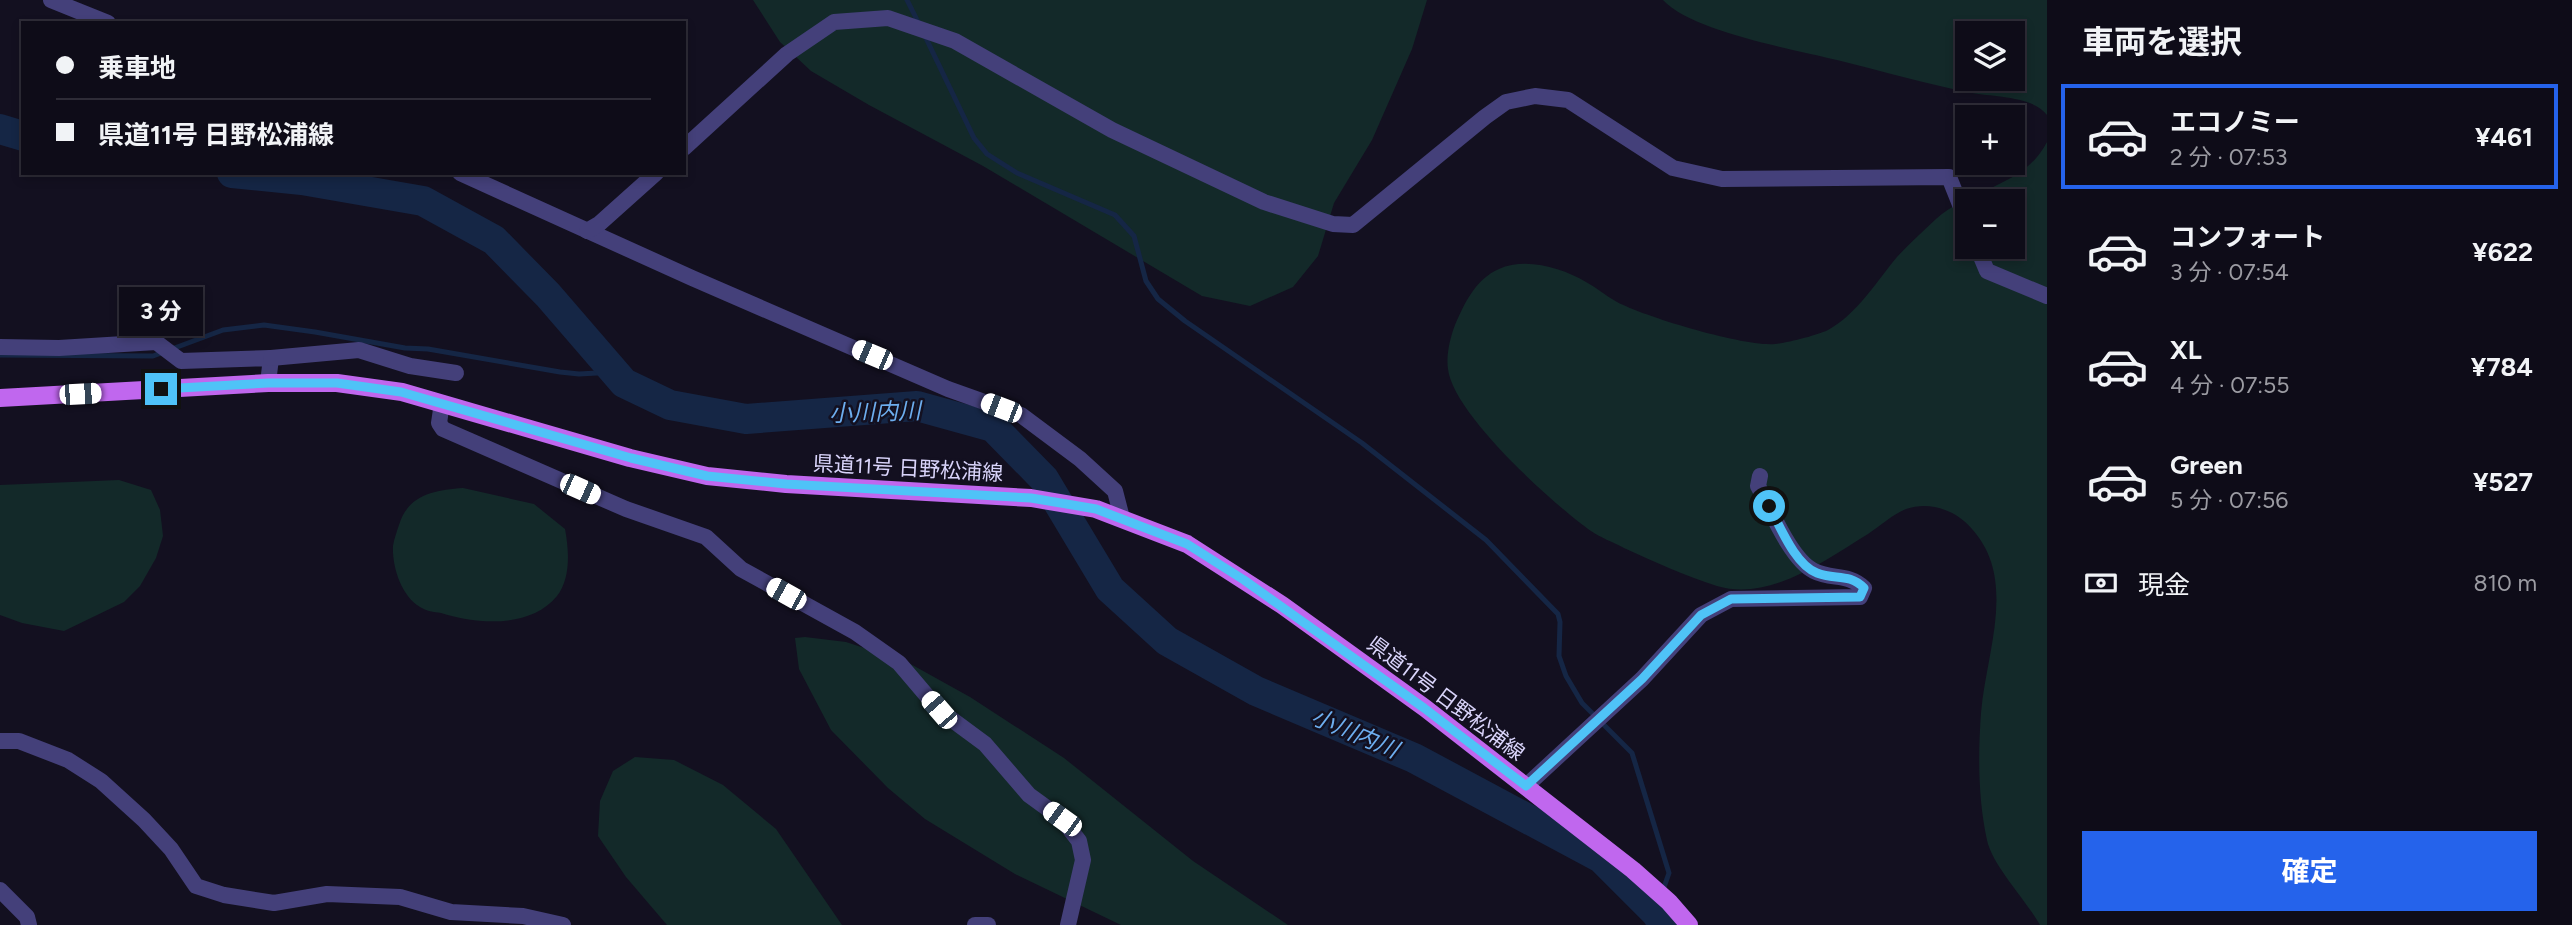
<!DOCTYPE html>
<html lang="ja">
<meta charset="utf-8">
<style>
body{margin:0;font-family:Figtree,"Noto Sans JP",sans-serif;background:#1c1a25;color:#f1f3f6;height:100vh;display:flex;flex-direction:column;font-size:26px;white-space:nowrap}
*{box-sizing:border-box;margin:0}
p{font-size:23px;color:#9b9ba2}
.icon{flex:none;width:38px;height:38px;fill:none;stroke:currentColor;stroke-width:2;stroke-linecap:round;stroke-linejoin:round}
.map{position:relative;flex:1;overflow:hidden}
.panel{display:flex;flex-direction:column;background:#0e0c18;width:525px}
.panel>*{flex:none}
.hud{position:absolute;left:21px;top:21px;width:665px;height:154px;border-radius:0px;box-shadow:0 4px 10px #0003,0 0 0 2px #2e2c37;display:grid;align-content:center;height:154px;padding:0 35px;background:#0e0c18}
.buttons{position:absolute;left:1955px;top:21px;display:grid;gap:14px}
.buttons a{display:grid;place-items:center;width:70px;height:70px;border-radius:0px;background:#0e0c18;box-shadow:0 4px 10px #0003,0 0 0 2px #2e2c37;font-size:35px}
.end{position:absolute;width:32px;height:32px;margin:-16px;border:9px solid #4fc3f7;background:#111;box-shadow:0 0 0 4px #111}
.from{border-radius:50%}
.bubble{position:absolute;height:49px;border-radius:0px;background:#0e0c18;box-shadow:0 4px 10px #0003,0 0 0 2px #2e2c37;font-size:23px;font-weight:700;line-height:49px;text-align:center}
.car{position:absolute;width:21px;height:42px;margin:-21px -10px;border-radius:9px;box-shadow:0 0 5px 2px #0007;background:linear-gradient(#fff 24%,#345 0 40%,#fff 0 76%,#345 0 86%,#fff 0)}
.hud b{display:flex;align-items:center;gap:24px;height:66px;font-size:26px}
.hud b+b{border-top:2px solid #2e2c37}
.hud i{width:18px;height:18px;background:#f1f3f6}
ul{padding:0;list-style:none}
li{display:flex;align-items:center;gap:21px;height:105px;margin:0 14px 10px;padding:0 21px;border:4px solid transparent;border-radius:0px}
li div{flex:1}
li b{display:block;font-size:26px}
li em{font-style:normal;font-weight:700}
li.active{border-color:#2563eb}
li>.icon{width:63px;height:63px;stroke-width:1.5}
h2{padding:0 35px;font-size:32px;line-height:84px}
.pay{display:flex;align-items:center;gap:18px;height:77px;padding:0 35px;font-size:26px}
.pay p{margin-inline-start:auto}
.action{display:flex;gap:14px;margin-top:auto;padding:14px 35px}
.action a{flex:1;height:80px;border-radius:0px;background:#2563eb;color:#fff;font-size:28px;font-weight:700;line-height:80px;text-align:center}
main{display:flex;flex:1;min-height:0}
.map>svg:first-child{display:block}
.green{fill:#132929;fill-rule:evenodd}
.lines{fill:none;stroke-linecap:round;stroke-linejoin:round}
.stream{stroke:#152645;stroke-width:5}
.river{stroke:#152645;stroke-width:30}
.minor{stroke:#44407a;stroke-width:16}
.primary{stroke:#c067ee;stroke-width:18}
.route{stroke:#4fc3f7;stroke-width:9}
.labels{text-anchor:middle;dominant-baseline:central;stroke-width:5;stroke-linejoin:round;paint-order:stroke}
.street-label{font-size:21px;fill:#d9d4fa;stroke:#131020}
.water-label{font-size:23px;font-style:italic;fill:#6daeef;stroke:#131020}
</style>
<main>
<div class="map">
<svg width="2047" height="925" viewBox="0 0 2047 925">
<rect width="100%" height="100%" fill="#131020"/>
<g class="green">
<polygon points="753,0 1427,0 1412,49 1372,140 1334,203 1318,256 1293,287 1250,306 1202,296 983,166 869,105 811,71 780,42"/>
<path d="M1663 0H2047V115C2033 96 1993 97 1972 93 1926 84 1882 71 1837 60 1793 49 1693 32 1663 0ZM2012 33V79H1967V33Z"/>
<path d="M2047 142V925H2040C2026 900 1992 865 1987 840 1978 799 1978 755 1981 713 1986 652 2018 580 1972 529 1956 510 1930 501 1906 509 1893 514 1880 526 1868 534 1825 560 1770 602 1717 586 1685 576 1655 562 1624 548 1613 542 1601 538 1591 531 1554 505 1453 414 1448 369 1446 355 1450 338 1455 325 1465 302 1476 279 1499 269 1526 257 1562 268 1586 282 1597 288 1606 296 1617 302 1645 317 1745 347 1775 344 1787 343 1818 335 1828 330 1857 314 1877 281 1897 257 1909 244 1923 231 1936 219 1971 188 2024 187 2047 142ZM1967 201H2012V247H1967Z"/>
<polygon points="119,480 151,490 160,510 163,536 156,558 140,586 124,602 64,631 22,623 0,615 0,485"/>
<path d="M463 488 534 504 565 529C569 550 571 578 557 596 530 629 476 624 441 613 434 612 426 611 420 607 401 596 392 566 393 546 394 539 397 531 399 525 408 495 434 490 463 488Z"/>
<polygon points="805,637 846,642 907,662 970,697 1064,758 1193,861 1288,925 1121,925 1015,874 925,819 888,788 831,730 799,669 795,638"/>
<polygon points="635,757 674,760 723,785 776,829 842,925 667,925 626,877 598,836 600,801 613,771"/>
</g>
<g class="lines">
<g class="stream">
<polyline points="907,0 920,26"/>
<polyline points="924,34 974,138 987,154 1017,173 1115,215 1134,236 1146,281 1158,299 1185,321 1362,443 1486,540 1558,614 1560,622 1559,656 1566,676 1582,703 1632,753 1669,873 1663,890"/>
<polyline points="0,355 153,356 223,330 264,325 315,332 405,348 428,349 560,372 579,374 615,372"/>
<polyline points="1656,913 1660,899"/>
</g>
<g class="river">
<polyline points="0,129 23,136"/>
<polyline points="232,173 302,180 423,201 494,240 548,295 624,383 670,405 746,419 917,406 993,427 1044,479 1110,589 1167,641 1256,691 1414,758 1601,858 1656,913 1664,925"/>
</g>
<g class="minor">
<polyline points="51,0 108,23"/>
<polyline points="684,148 787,54 834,22 888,18 955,41 1112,130 1264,202 1333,224 1353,225 1485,117 1506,102 1535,96 1568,100 1673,168 1722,179 1949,177 1967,222"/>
<polyline points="460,173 692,278 948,389 1021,415 1080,459 1115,491 1122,518"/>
<polyline points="587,231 599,224 656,173"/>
<polyline points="1977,247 1987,271 2047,296"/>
<polyline points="0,347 59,348 156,342 181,361 271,358 268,383"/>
<polyline points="271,358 359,350 410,366 456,373"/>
<polyline points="442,403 439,423 443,429 626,509 706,537 741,569 855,632 899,663 939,710 985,744 1029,795 1062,819 1079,841 1083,860 1068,925"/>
<polyline points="0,741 19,741 68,760 101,781 144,820 171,849 196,886 224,895 274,903 327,894 400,897 451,912 523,916 563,925"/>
<path d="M1526 786 1642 679 1701 615 1731 599 1860 597 1864 588C1848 573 1832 580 1814 571 1791 560 1771 510 1758 486L1760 476"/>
<polyline points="0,890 27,917 29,925"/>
<polyline points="975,925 988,925"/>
</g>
<polyline class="primary" points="0,398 268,383 337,383 402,392 630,458 707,476 786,484 1031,498 1096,509 1187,544 1282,605 1425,708 1633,870 1669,902 1689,925"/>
</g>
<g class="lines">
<path class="route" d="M161 389 268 383H337L401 392 631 458 707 476 786 484 1031 498 1096 509 1187 544 1244 580 1424 708 1526 786 1642 679 1701 615 1731 599 1860 597 1864 588C1849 573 1835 580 1817 573 1795 565 1780 526 1769 506"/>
</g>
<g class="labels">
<g class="street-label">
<text transform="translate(908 468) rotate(3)">県道11号 日野松浦線</text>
<text transform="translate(1446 698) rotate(37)">県道11号 日野松浦線</text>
</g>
<g class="water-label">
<text transform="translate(875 412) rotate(-2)">小川内川</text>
<text transform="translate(1355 733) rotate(23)">小川内川</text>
</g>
</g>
</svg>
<div class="buttons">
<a><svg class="icon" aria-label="layers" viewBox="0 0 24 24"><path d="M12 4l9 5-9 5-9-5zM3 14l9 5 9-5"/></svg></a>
<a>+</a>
<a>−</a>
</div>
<i class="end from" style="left:1769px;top:506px"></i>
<i class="end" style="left:161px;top:389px"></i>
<div class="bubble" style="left:119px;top:287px;width:84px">3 分</div>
<i class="car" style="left:872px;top:355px;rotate:293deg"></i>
<i class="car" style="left:80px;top:394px;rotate:87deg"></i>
<i class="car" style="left:1001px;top:408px;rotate:291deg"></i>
<i class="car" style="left:580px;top:489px;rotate:114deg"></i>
<i class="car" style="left:786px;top:594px;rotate:299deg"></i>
<i class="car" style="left:939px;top:710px;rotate:319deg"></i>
<i class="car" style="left:1062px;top:819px;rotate:306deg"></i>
<div class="hud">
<b><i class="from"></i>乗車地</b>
<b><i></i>県道11号 日野松浦線</b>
</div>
</div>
<section class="panel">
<h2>車両を選択</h2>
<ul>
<li class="active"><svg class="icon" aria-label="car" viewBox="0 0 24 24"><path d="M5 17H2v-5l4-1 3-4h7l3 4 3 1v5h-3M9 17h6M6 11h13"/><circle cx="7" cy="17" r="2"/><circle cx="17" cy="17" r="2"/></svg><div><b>エコノミー</b><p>2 分 · 07:53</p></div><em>¥461</em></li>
<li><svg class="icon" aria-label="car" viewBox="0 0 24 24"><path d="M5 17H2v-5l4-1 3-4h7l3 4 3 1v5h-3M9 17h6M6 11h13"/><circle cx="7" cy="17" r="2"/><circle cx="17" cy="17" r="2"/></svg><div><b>コンフォート</b><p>3 分 · 07:54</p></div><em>¥622</em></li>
<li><svg class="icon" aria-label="car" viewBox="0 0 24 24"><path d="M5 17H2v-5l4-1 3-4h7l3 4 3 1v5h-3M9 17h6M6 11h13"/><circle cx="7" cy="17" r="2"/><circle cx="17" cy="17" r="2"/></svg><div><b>XL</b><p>4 分 · 07:55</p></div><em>¥784</em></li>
<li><svg class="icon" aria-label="car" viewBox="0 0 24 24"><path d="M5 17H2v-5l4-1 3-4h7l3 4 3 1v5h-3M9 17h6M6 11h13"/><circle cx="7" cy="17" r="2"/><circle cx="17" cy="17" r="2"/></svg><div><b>Green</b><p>5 分 · 07:56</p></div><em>¥527</em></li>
</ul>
<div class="pay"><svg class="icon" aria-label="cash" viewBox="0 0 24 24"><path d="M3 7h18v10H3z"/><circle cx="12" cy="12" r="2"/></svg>現金<p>810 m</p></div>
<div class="action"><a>確定</a></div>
</section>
</main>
